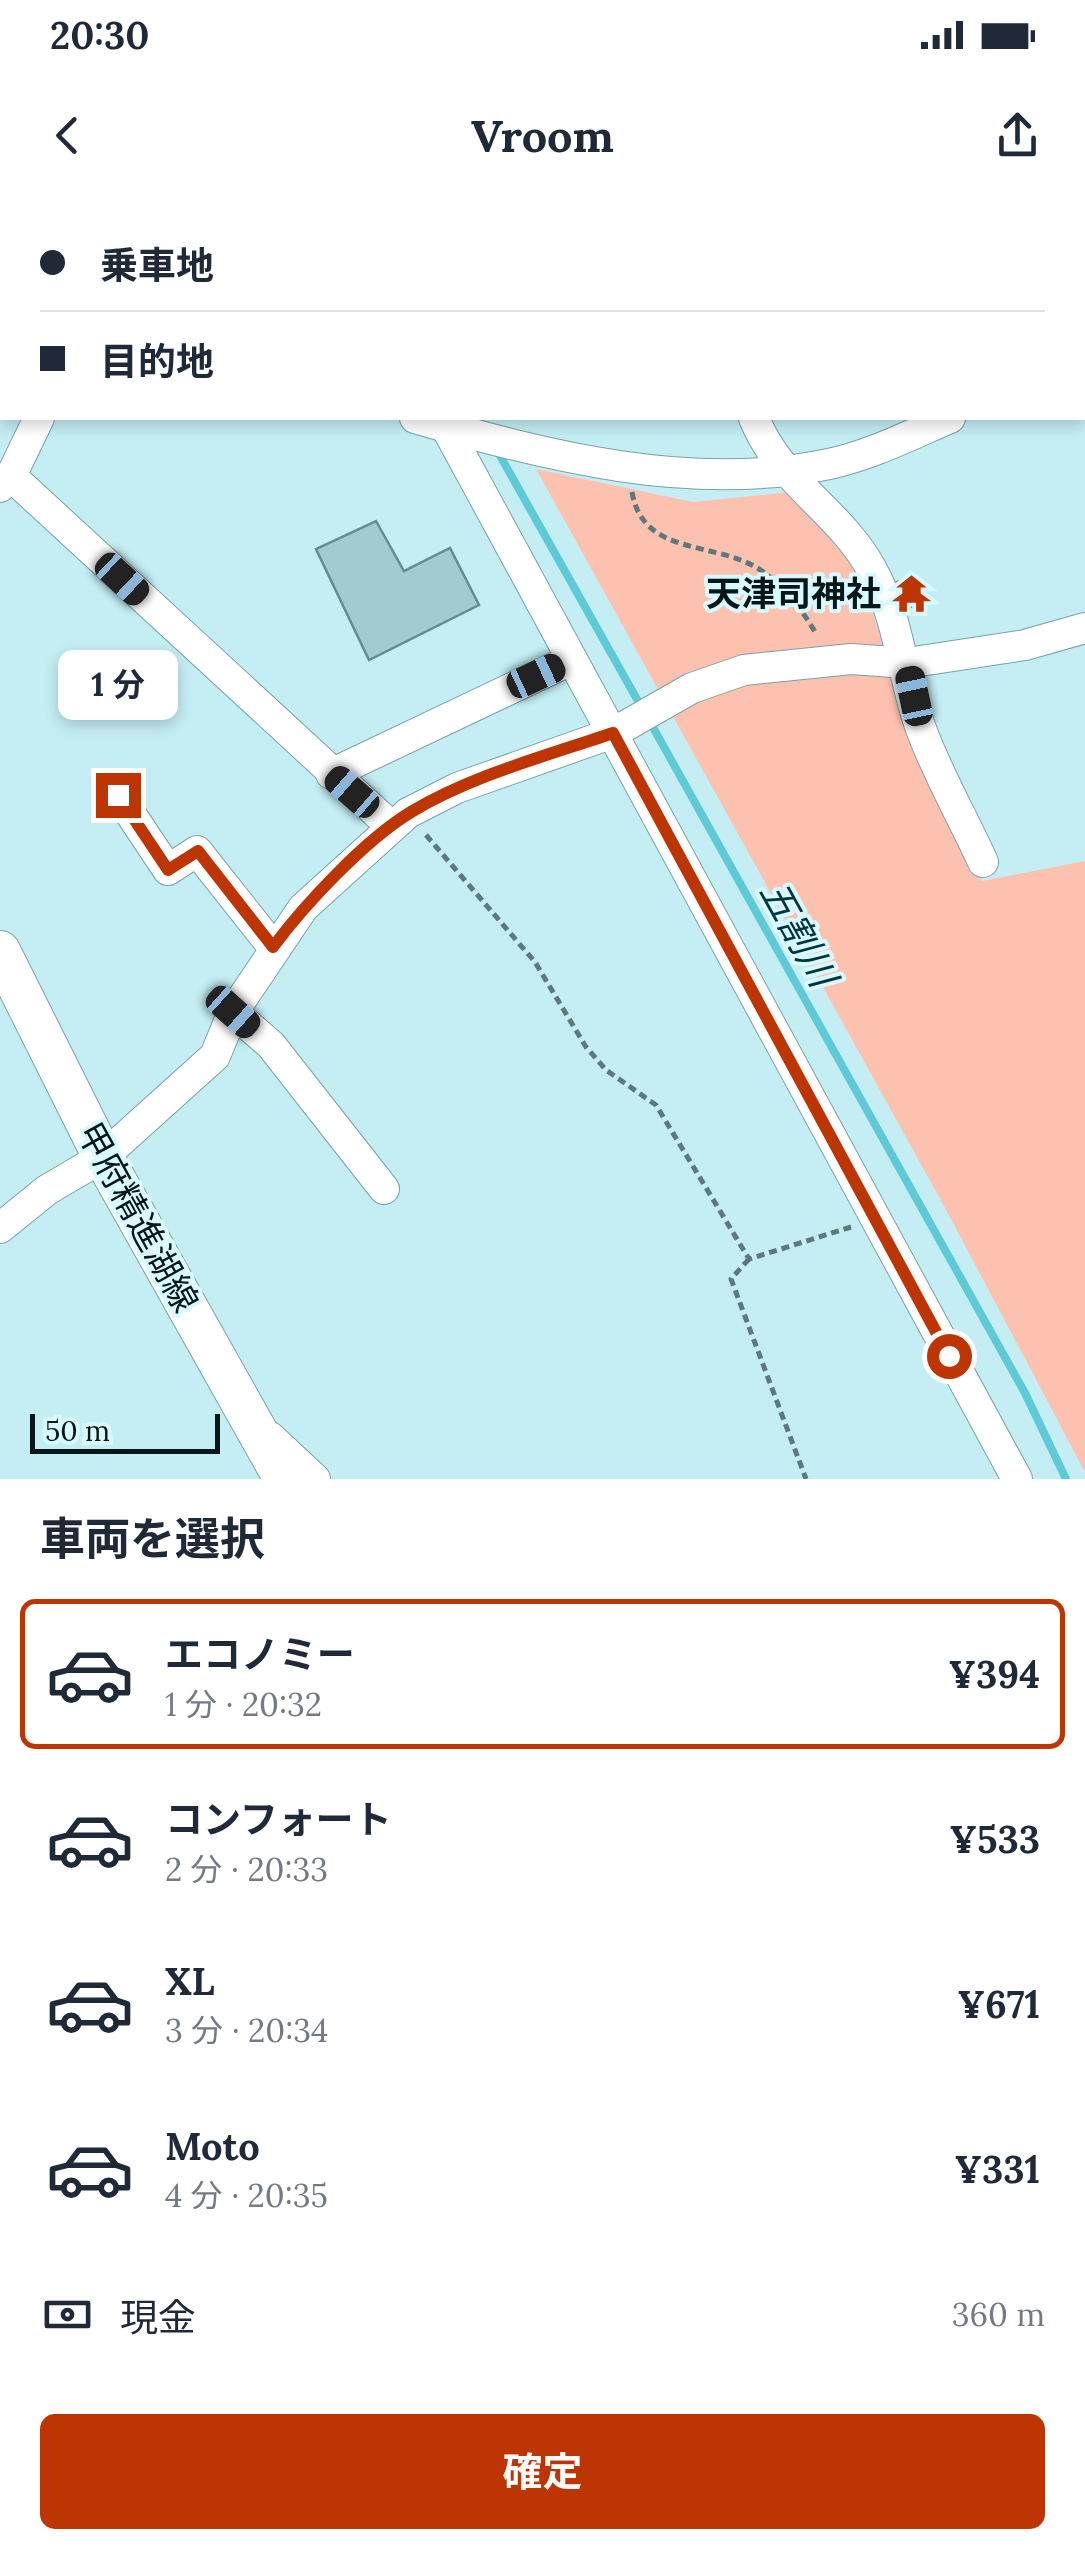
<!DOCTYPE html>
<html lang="ja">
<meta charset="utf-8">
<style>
body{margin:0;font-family:Lora,"Noto Sans JP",serif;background:#f6f6f7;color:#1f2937;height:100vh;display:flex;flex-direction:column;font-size:38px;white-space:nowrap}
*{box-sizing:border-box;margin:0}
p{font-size:32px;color:#747a83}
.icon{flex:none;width:55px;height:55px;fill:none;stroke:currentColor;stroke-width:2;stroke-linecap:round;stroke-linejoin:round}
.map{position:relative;height:1279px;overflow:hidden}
.side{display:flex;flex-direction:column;background:#fff;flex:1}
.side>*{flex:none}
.banner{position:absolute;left:0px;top:0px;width:1085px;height:220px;box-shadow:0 5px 15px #0003;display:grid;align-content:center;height:220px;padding:0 40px;background:#fff}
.scale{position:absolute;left:30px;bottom:25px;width:190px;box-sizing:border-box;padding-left:10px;border:5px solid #071619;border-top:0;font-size:28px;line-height:35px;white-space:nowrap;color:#071619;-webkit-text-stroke:8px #d8faff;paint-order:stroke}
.end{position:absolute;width:45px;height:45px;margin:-22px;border:12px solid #bd3503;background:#fff;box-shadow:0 0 0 5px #fff}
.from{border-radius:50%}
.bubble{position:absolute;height:70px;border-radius:15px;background:#fff;box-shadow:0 5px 15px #0003;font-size:32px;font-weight:700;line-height:70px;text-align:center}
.car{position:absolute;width:30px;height:60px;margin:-30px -15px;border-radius:12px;box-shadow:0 0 8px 2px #0007;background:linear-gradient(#222 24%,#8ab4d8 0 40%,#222 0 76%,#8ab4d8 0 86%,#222 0)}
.banner b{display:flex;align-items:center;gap:35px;height:95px;font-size:38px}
.banner b+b{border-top:2px solid #e0e1e3}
.banner i{width:25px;height:25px;background:#1f2937}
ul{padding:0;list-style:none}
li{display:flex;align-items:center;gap:30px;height:150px;margin:0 20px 15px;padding:0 20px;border:5px solid transparent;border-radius:15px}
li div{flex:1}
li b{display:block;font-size:38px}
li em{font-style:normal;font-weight:700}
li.on{border-color:#bd3503}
li>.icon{width:90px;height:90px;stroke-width:1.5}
h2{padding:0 40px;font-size:45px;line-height:120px}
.pay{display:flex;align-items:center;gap:25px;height:110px;padding:0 40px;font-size:38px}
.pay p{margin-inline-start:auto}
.action{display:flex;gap:20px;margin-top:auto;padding:20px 40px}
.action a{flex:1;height:115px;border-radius:15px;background:#bd3503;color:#fff;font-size:40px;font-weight:700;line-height:115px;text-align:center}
.status{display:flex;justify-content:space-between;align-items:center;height:70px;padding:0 50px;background:#fff;direction:ltr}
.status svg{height:28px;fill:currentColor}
header{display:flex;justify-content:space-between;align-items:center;height:130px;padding:0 40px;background:#fff;font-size:45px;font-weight:700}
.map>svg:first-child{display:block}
.green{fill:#fdc1b0}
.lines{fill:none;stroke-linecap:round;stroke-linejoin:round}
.stream{stroke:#5ecad8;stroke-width:8}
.building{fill:#a1cbd1;stroke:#648c92;stroke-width:2.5}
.minor-casing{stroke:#79a2a7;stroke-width:32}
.major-casing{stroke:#79a2a7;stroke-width:42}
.path{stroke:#5e797e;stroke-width:5;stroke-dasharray:8 5;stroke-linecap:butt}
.minor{stroke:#fff;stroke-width:30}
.major{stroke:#fff;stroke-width:40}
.route{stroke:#bd3503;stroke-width:12}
.labels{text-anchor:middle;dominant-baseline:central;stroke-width:8;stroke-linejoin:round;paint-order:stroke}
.poi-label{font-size:35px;font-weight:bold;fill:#071619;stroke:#d8faff;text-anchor:end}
.street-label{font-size:35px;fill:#071619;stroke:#d8faff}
.water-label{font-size:38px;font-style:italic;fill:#00353b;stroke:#d8faff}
</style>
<div class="status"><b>20:30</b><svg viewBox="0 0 49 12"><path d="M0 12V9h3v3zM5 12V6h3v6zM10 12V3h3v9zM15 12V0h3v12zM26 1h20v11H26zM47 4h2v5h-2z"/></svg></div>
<header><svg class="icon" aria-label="back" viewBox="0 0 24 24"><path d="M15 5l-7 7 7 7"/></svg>Vroom<svg class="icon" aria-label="share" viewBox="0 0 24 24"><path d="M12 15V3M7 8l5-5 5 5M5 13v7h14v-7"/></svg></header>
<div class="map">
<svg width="1085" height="1279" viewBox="0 0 1085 1279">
<rect width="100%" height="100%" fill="#c4eef4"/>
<polygon class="green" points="536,269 693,302 801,291 860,375 933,594 982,681 1085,661 1085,1272 943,1004"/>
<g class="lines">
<g class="stream">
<polyline points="356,0 357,2"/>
<polyline points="495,2 495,0"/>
<polyline points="498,252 643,510"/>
<polyline points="650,522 1025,1193 1066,1279"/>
</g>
</g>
<g class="building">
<polygon points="376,321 404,371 450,348 479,405 369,460 316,349"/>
<polygon points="915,376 924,403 906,408 897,382"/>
</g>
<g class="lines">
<defs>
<g id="minor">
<polyline points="92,0 92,2"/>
<polyline points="324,0 325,2"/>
<polyline points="680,0 680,2"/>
<polyline points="1049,0 1051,2"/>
<polyline points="1082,41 1085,44"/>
<polyline points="0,85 2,86"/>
<polyline points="1082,157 1085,156"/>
<path d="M415 218C547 256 691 293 829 264 871 255 910 235 950 218"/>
<polyline points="441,218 1017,1279"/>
<path d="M754 218C780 283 838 309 871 368 900 419 902 477 921 529 938 575 963 618 983 662"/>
<polyline points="11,276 392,627"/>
<polyline points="0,287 11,276 39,218"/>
<polyline points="331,574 571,460"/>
<polyline points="118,595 168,670 197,651 273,747"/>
<polyline points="233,812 271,845 384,989"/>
<polyline points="0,1028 47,990 103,957 215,856 233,812 303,708 408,613 457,588 613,533 692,488 744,470 851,459 907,463 1025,445 1085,428"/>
<polyline points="270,1237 315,1279"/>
</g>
<polyline id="major" points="0,751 103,957 284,1279"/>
</defs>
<use href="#minor" class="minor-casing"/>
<use href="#major" class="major-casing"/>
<g class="path">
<path d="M632 292C643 358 718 340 762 371 786 388 802 410 817 435"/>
<polyline points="426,635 535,762 586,847 606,870 656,905 749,1059 851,1027"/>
<polyline points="749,1059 731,1079 806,1279"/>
</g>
<use href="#minor" class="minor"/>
<use href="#major" class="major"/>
</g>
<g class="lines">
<path class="route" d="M118 595 168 670 198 651 273 747C305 704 365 640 411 612 473 575 546 556 613 533L949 1156"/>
</g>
<defs>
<symbol id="temple-bare" viewBox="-9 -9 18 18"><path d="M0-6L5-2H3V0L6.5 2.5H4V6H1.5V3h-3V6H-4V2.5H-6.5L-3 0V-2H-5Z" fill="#bd3503" stroke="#d8faff" stroke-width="2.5" paint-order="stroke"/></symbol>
</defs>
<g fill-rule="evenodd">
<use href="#temple-bare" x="884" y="366" width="55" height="55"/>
</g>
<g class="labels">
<g class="poi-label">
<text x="881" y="393">天津司神社</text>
</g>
<g class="street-label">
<text transform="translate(138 1017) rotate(61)">甲府精進湖線</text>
</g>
<g class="water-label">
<text transform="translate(799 733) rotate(61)">五割川</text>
</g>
</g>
</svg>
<div class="scale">50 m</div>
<i class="end from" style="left:949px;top:1156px"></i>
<i class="end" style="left:118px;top:595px"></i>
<div class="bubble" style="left:58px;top:450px;width:120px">1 分</div>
<i class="car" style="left:122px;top:379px;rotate:133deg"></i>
<i class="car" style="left:536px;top:476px;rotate:65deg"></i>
<i class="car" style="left:914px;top:496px;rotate:348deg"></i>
<i class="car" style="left:352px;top:592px;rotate:311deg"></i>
<i class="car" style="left:233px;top:812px;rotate:132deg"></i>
<div class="banner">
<b><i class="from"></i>乗車地</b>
<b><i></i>目的地</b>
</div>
</div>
<section class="side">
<h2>車両を選択</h2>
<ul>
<li class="on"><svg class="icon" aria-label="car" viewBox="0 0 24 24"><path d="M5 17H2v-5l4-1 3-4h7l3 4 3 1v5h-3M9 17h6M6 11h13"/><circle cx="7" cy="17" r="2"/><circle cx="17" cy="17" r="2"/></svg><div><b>エコノミー</b><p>1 分 · 20:32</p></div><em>¥394</em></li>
<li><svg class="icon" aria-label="car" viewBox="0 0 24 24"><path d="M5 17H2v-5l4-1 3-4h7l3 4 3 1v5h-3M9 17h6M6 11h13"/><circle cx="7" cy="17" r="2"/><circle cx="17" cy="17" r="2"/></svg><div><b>コンフォート</b><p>2 分 · 20:33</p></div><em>¥533</em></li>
<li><svg class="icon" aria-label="car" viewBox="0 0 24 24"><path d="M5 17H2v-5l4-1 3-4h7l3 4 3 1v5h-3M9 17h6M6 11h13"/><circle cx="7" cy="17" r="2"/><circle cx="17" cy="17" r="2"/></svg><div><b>XL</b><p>3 分 · 20:34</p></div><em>¥671</em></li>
<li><svg class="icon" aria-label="car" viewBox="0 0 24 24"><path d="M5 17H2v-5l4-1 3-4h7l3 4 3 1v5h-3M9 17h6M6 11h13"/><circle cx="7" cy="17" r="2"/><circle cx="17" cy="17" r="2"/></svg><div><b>Moto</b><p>4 分 · 20:35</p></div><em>¥331</em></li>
</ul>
<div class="pay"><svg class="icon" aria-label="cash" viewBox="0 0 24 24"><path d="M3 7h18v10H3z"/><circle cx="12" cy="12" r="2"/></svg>現金<p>360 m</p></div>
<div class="action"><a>確定</a></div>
</section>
